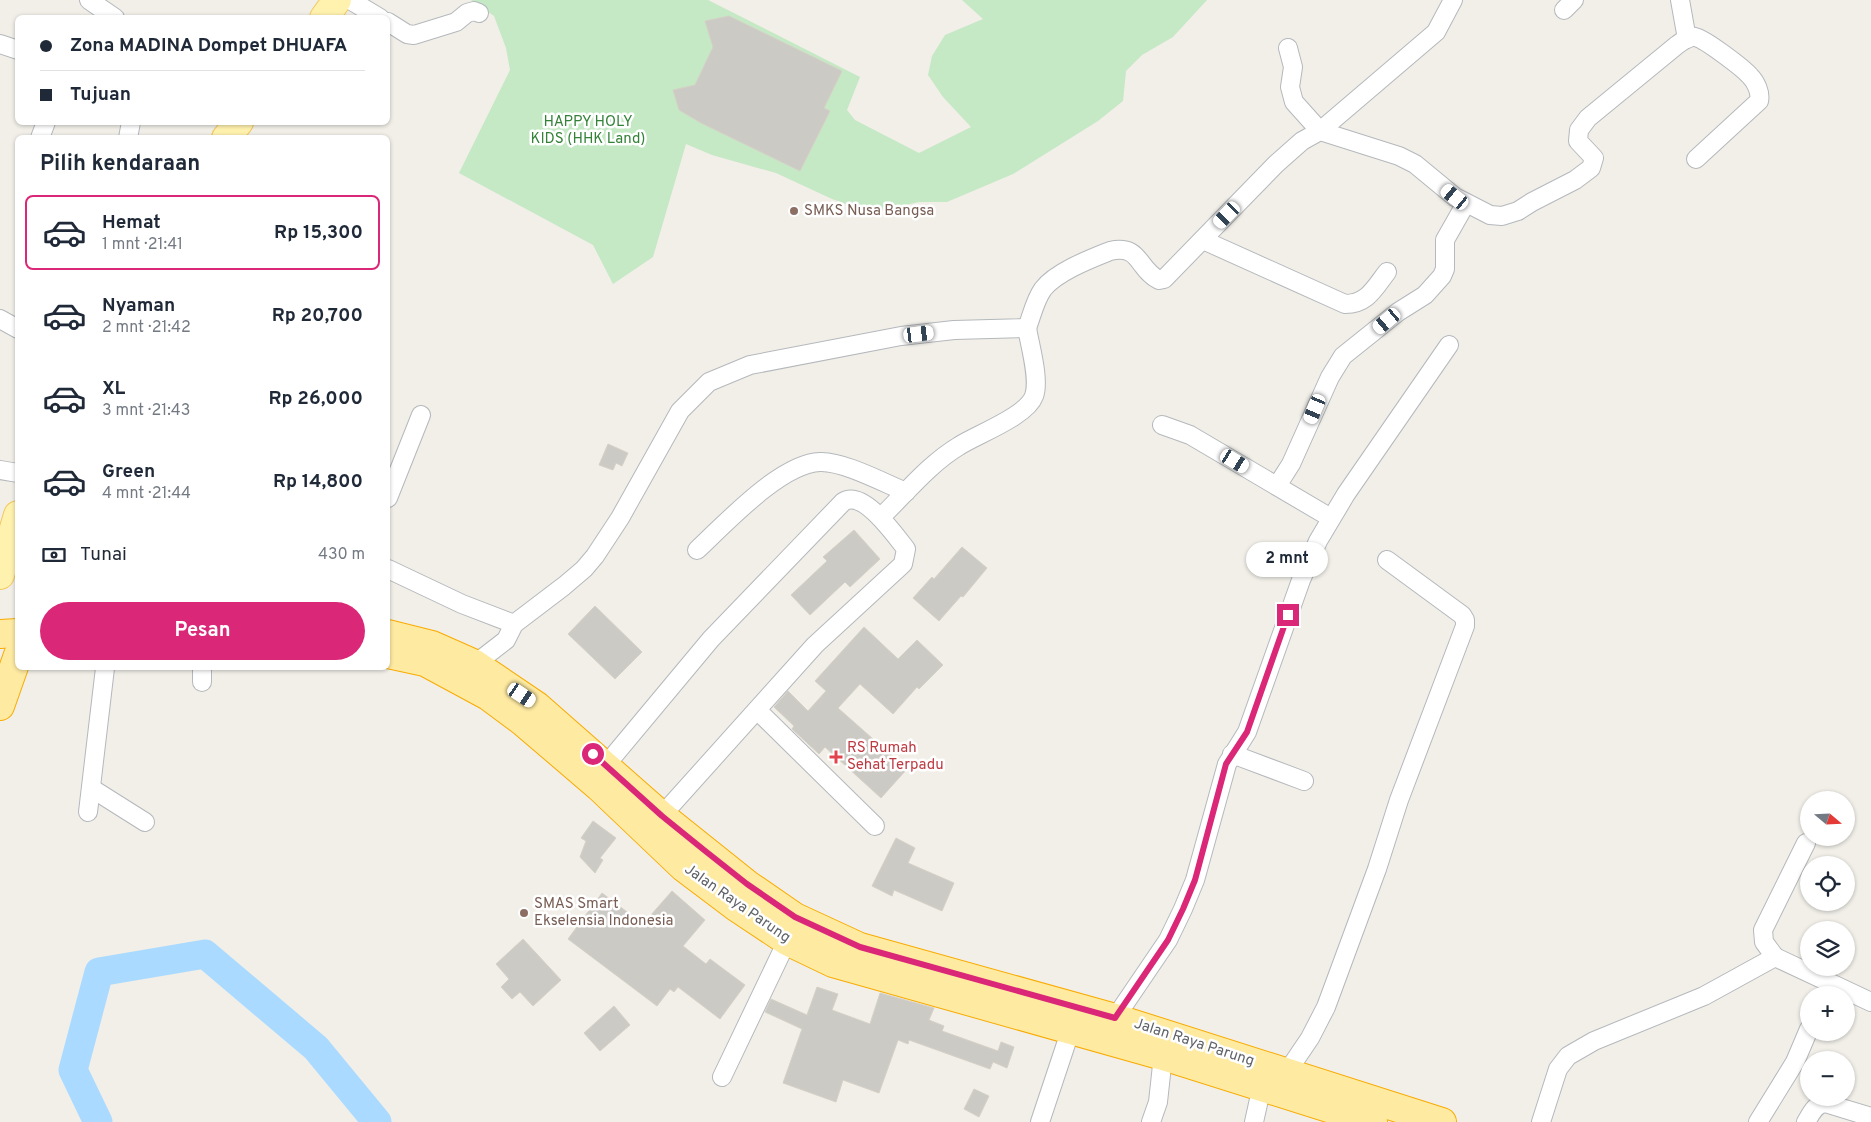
<!DOCTYPE html>
<html lang="id">
<meta charset="utf-8">
<style>
body{margin:0;font-family:Overpass,sans-serif;background:#f2f2f3;color:#1f2937;height:100vh;display:flex;flex-direction:column;font-size:19px;white-space:nowrap}
*{box-sizing:border-box;margin:0}
p{font-size:16px;color:#747a83}
.icon{flex:none;width:28px;height:28px;fill:none;stroke:currentColor;stroke-width:2;stroke-linecap:round;stroke-linejoin:round}
.map{position:relative;flex:1;overflow:hidden}
.sheet{position:absolute;left:15px;top:135px;width:375px;height:535px;display:flex;flex-direction:column;background:#fff;border-radius:8px;box-shadow:0 1px 4px #0004}
.sheet>*{flex:none}
.top-card{position:absolute;left:15px;top:15px;width:375px;height:110px;border-radius:8px;box-shadow:0 1px 4px #0004;display:grid;align-content:center;height:110px;padding:0 25px;background:#fff}
.needle{width:32px;rotate:109deg}
.tools{position:absolute;left:1800px;top:791px;display:grid;gap:10px}
.tools a{display:grid;place-items:center;width:55px;height:55px;border-radius:50%;background:#fff;box-shadow:0 1px 4px #0004;font-size:25px}
.end{position:absolute;width:22px;height:22px;margin:-11px;border:6px solid #db2777;background:#fff;box-shadow:0 0 0 2px #fff}
.from{border-radius:50%}
.bubble{position:absolute;height:35px;border-radius:18px;background:#fff;box-shadow:0 1px 4px #0004;font-size:16px;font-weight:700;line-height:35px;text-align:center}
.car{position:absolute;width:15px;height:30px;margin:-15px -8px;border-radius:6px;box-shadow:0 0 4px 1px #0007;background:linear-gradient(#fff 24%,#345 0 40%,#fff 0 76%,#345 0 86%,#fff 0)}
.top-card b{display:flex;align-items:center;gap:18px;height:48px;font-size:19px}
.top-card b+b{border-top:1px solid #e0e1e3}
.top-card i{width:12px;height:12px;background:#1f2937}
ul{padding:0;list-style:none}
li{display:flex;align-items:center;gap:15px;height:75px;margin:0 10px 8px;padding:0 15px;border:2px solid transparent;border-radius:8px}
li div{flex:1}
li b{display:block;font-size:19px}
li em{font-style:normal;font-weight:700}
li.active{border-color:#db2777}
li>.icon{width:45px;height:45px;stroke-width:1.5}
h2{padding:0 25px;font-size:22px;line-height:60px}
.pay{display:flex;align-items:center;gap:12px;height:55px;padding:0 25px;font-size:19px}
.pay p{margin-inline-start:auto}
.button{display:flex;gap:10px;margin-top:auto;padding:10px 25px}
.button a{flex:1;height:58px;border-radius:30px;background:#db2777;color:#fff;font-size:20px;font-weight:700;line-height:58px;text-align:center}
.map>svg:first-child{display:block}
.green{fill:#c5e8c5}
.lines{fill:none;stroke-linecap:round;stroke-linejoin:round}
.river{stroke:#aadaff;stroke-width:29}
.building{fill:#cccac5;stroke:#d6d1c6}
.minor-casing{stroke:#b5b8bc;stroke-width:20}
.primary-casing{stroke:#f2c960;stroke-width:30}
.trunk-casing{stroke:#f9ab00;stroke-width:30}
.minor{stroke:#fff;stroke-width:18}
.primary{stroke:#fff2af;stroke-width:28}
.trunk{stroke:#feeaa1;stroke-width:28}
.route{stroke:#db2777;stroke-width:6}
.education-dot{fill:#8d6e63;stroke:#fff;stroke-width:2}
.health-dot{fill:#e0444e;stroke:#fff;stroke-width:2}
.labels{text-anchor:middle;dominant-baseline:central;stroke-width:5;stroke-linejoin:round;paint-order:stroke}
.park-label{font-size:15px;fill:#348238;stroke:#fff}
.education-label{font-size:15px;fill:#785e54;stroke:#fff;text-anchor:start}
.health-label{font-size:15px;fill:#be3a42;stroke:#fff;text-anchor:start}
.street-label{font-size:15px;fill:#5f6368;stroke:#fff}
</style>
<div class="map">
<svg width="1871" height="1122" viewBox="0 0 1871 1122">
<rect width="100%" height="100%" fill="#f1efe8"/>
<polygon class="green" points="471,0 708,0 860,77 847,110 855,120 919,153 971,127 943,97 928,75 932,56 945,35 983,19 962,0 1207,0 1173,37 1142,55 1126,71 1123,101 1098,121 1013,174 947,202 919,202 871,213 832,199 776,173 712,155 686,144 653,257 613,284 593,245 459,173 510,70 506,48 494,16"/>
<g class="lines">
<polyline class="river" points="98,1122 73,1070 99,972 205,954 316,1048 377,1122"/>
</g>
<g class="building">
<polygon points="729,16 842,71 824,108 830,111 800,171 701,123 679,110 673,90 695,85 713,47 705,21"/>
<polygon points="608,444 628,453 622,466 616,463 613,470 599,465"/>
<polygon points="854,530 880,559 850,587 845,582 810,615 791,595 827,561 823,557"/>
<polygon points="962,547 987,568 963,597 961,596 939,621 913,598 932,577 934,579"/>
<polygon points="595,606 642,652 615,679 568,634"/>
<polygon points="864,627 898,659 917,640 943,665 919,689 917,687 893,714 860,684 838,708 907,769 881,798 825,747 819,754 792,729 794,726 774,707 788,691 808,711 826,691 815,681"/>
<polygon points="593,821 616,838 600,858 603,860 595,873 580,857 586,841 581,838"/>
<polygon points="896,838 915,848 908,863 954,883 942,911 894,890 892,896 872,886"/>
<polygon points="672,891 705,920 683,946 706,964 710,959 745,985 720,1019 678,987 674,992 670,989 657,1006 568,939 602,893 643,924"/>
<polygon points="523,939 561,980 533,1006 520,992 512,999 501,987 509,979 496,964"/>
<polygon points="817,987 838,994 832,1010 870,1024 880,993 934,1008 929,1020 944,1026 942,1031 998,1051 1001,1042 1014,1047 1007,1068 993,1062 990,1069 909,1040 908,1044 898,1040 879,1093 843,1080 836,1102 783,1083 802,1029 765,1012 771,999 807,1015"/>
<polygon points="614,1006 630,1025 600,1051 584,1033"/>
<polygon points="974,1089 989,1096 979,1117 964,1109"/>
</g>
<g class="lines">
<defs>
<g id="minor">
<polyline points="89,0 115,18"/>
<polyline points="350,0 380,18"/>
<polyline points="1680,0 1687,39"/>
<polyline points="1564,10 1574,0"/>
<polyline points="388,22 407,34 414,35 456,22 467,13 474,11 479,13"/>
<polyline points="0,44 18,50"/>
<path d="M1288 48 1293 67 1290 87 1294 102 1320 131 1399 156 1415 164 1455 197 1490 215 1502 216 1518 211 1532 202 1575 180 1591 168 1594 158 1578 141 1579 130 1588 118 1677 45C1683 41 1688 36 1695 37 1705 39 1743 68 1750 76 1756 82 1761 93 1759 101L1696 159"/>
<polyline points="40,138 46,122"/>
<polyline points="128,138 131,122"/>
<path d="M1203 240 1345 304C1367 304 1374 289 1387 272"/>
<polyline points="0,319 18,329"/>
<polyline points="1162,425 1190,435 1331,518"/>
<polyline points="0,470 18,473"/>
<polyline points="1277,486 1291,464 1330,377 1343,356 1398,312 1425,295 1442,276 1445,269 1445,240 1466,203"/>
<polyline points="388,498 421,415"/>
<path d="M881 517C906 493 929 464 959 446 978 434 1027 416 1034 396 1040 380 1030 346 1027 328"/>
<path d="M697 550C725 524 781 463 820 462 843 461 884 483 906 492"/>
<polyline points="388,569 462,604 514,624"/>
<path d="M475 664 506 640 514 624 564 586 584 569 595 556 620 518 680 411 709 382 750 365 901 336 954 330 1027 328C1032 315 1035 300 1043 289 1056 272 1090 259 1110 251 1141 244 1137 269 1159 280L1164 279 1276 164 1302 141 1320 131 1436 32 1453 0"/>
<polyline points="202,668 202,682"/>
<polyline points="757,710 875,826"/>
<polyline points="1232,754 1304,781"/>
<path d="M606 765 711 639 843 502C863 489 895 535 906 549L903 564 815 645 656 822"/>
<polyline points="91,788 145,822"/>
<polyline points="88,812 105,668"/>
<polyline points="1775,957 1764,942 1763,930 1806,843"/>
<polyline points="1115,1018 1168,940 1183,909 1195,880 1227,764 1247,732 1301,580 1318,541 1346,494 1449,345"/>
<polyline points="1287,1072 1310,1038 1326,1007 1377,869 1399,800 1465,626 1465,620 1462,615 1387,560"/>
<polyline points="722,1077 787,941"/>
<polyline points="1040,1122 1071,1029"/>
<polyline points="1151,1122 1158,1102 1163,1056"/>
<polyline points="1254,1122 1262,1086"/>
<polyline points="1541,1122 1558,1069 1568,1056 1594,1041 1704,996 1775,957 1871,1002"/>
<polyline points="1758,1122 1795,1062 1809,1029"/>
<path d="M1806 1122C1811 1114 1815 1104 1825 1103L1871 1117"/>
</g>
<g id="primary">
<polyline points="324,18 337,0"/>
<polyline points="226,138 239,122"/>
<polyline points="0,575 18,515"/>
</g>
<g id="trunk">
<polyline points="0,634 18,633"/>
<polyline points="388,634 432,645 475,664 537,706 662,816 747,884 795,917 860,947 1115,1018 1442,1122"/>
<polyline points="388,654 425,662 488,696 523,722 599,787 683,867 736,907 787,941 833,963 1163,1056 1373,1122"/>
<polyline points="0,706 18,655"/>
</g>
</defs>
<use href="#minor" class="minor-casing"/>
<use href="#primary" class="primary-casing"/>
<use href="#trunk" class="trunk-casing"/>
<use href="#minor" class="minor"/>
<use href="#primary" class="primary"/>
<use href="#trunk" class="trunk"/>
</g>
<g class="lines">
<polyline class="route" points="593,754 662,816 704,850 747,884 795,917 860,947 1115,1018 1168,940 1183,909 1195,880 1226,764 1247,732 1288,615"/>
</g>
<g class="education-dot">
<circle cx="794" cy="211" r="5"/>
<circle cx="524" cy="913" r="5"/>
</g>
<path class="health-dot" d="M833.5 749.5h5v5h5v5h-5v5h-5v-5h-5v-5h5z"/>
<g class="labels">
<g class="park-label">
<text x="588" y="122">HAPPY HOLY<tspan x="588" dy="17">KIDS (HHK Land)</tspan></text>
</g>
<g class="education-label">
<text x="804" y="211">SMKS Nusa Bangsa</text>
<text x="534" y="904">SMAS Smart<tspan x="534" dy="17">Ekselensia Indonesia</tspan></text>
</g>
<g class="health-label">
<text x="847" y="748">RS Rumah<tspan x="847" dy="17">Sehat Terpadu</tspan></text>
</g>
<g class="street-label">
<text transform="translate(737 904) rotate(35)">Jalan Raya Parung</text>
<text transform="translate(1194 1043) rotate(18)">Jalan Raya Parung</text>
</g>
</g>
</svg>
<div class="tools">
<a><svg class="needle" viewBox="-14 -14 28 28"><path d="M0-13l5 13h-10z" fill="#e53935"/><path d="M0 13l5-13h-10z" fill="#747a83"/></svg></a>
<a><svg class="icon" aria-label="locate" viewBox="0 0 24 24"><circle cx="12" cy="12" r="6"/><path d="M12 2v4M12 18v4M2 12h4M18 12h4"/></svg></a>
<a><svg class="icon" aria-label="layers" viewBox="0 0 24 24"><path d="M12 4l9 5-9 5-9-5zM3 14l9 5 9-5"/></svg></a>
<a>+</a>
<a>−</a>
</div>
<i class="end from" style="left:593px;top:754px"></i>
<i class="end" style="left:1288px;top:615px"></i>
<div class="bubble" style="left:1246px;top:542px;width:82px">2 mnt</div>
<i class="car" style="left:1455px;top:197px;rotate:309deg"></i>
<i class="car" style="left:1227px;top:215px;rotate:224deg"></i>
<i class="car" style="left:1387px;top:321px;rotate:230deg"></i>
<i class="car" style="left:919px;top:334px;rotate:83deg"></i>
<i class="car" style="left:1315px;top:409px;rotate:203deg"></i>
<i class="car" style="left:1235px;top:461px;rotate:121deg"></i>
<i class="car" style="left:522px;top:695px;rotate:124deg"></i>
<div class="top-card">
<b><i class="from"></i>Zona MADINA Dompet DHUAFA</b>
<b><i></i>Tujuan</b>
</div>
<section class="sheet">
<h2>Pilih kendaraan</h2>
<ul>
<li class="active"><svg class="icon" aria-label="car" viewBox="0 0 24 24"><path d="M5 17H2v-5l4-1 3-4h7l3 4 3 1v5h-3M9 17h6M6 11h13"/><circle cx="7" cy="17" r="2"/><circle cx="17" cy="17" r="2"/></svg><div><b>Hemat</b><p>1 mnt · 21:41</p></div><em>Rp 15,300</em></li>
<li><svg class="icon" aria-label="car" viewBox="0 0 24 24"><path d="M5 17H2v-5l4-1 3-4h7l3 4 3 1v5h-3M9 17h6M6 11h13"/><circle cx="7" cy="17" r="2"/><circle cx="17" cy="17" r="2"/></svg><div><b>Nyaman</b><p>2 mnt · 21:42</p></div><em>Rp 20,700</em></li>
<li><svg class="icon" aria-label="car" viewBox="0 0 24 24"><path d="M5 17H2v-5l4-1 3-4h7l3 4 3 1v5h-3M9 17h6M6 11h13"/><circle cx="7" cy="17" r="2"/><circle cx="17" cy="17" r="2"/></svg><div><b>XL</b><p>3 mnt · 21:43</p></div><em>Rp 26,000</em></li>
<li><svg class="icon" aria-label="car" viewBox="0 0 24 24"><path d="M5 17H2v-5l4-1 3-4h7l3 4 3 1v5h-3M9 17h6M6 11h13"/><circle cx="7" cy="17" r="2"/><circle cx="17" cy="17" r="2"/></svg><div><b>Green</b><p>4 mnt · 21:44</p></div><em>Rp 14,800</em></li>
</ul>
<div class="pay"><svg class="icon" aria-label="cash" viewBox="0 0 24 24"><path d="M3 7h18v10H3z"/><circle cx="12" cy="12" r="2"/></svg>Tunai<p>430 m</p></div>
<div class="button"><a>Pesan</a></div>
</section>
</div>
